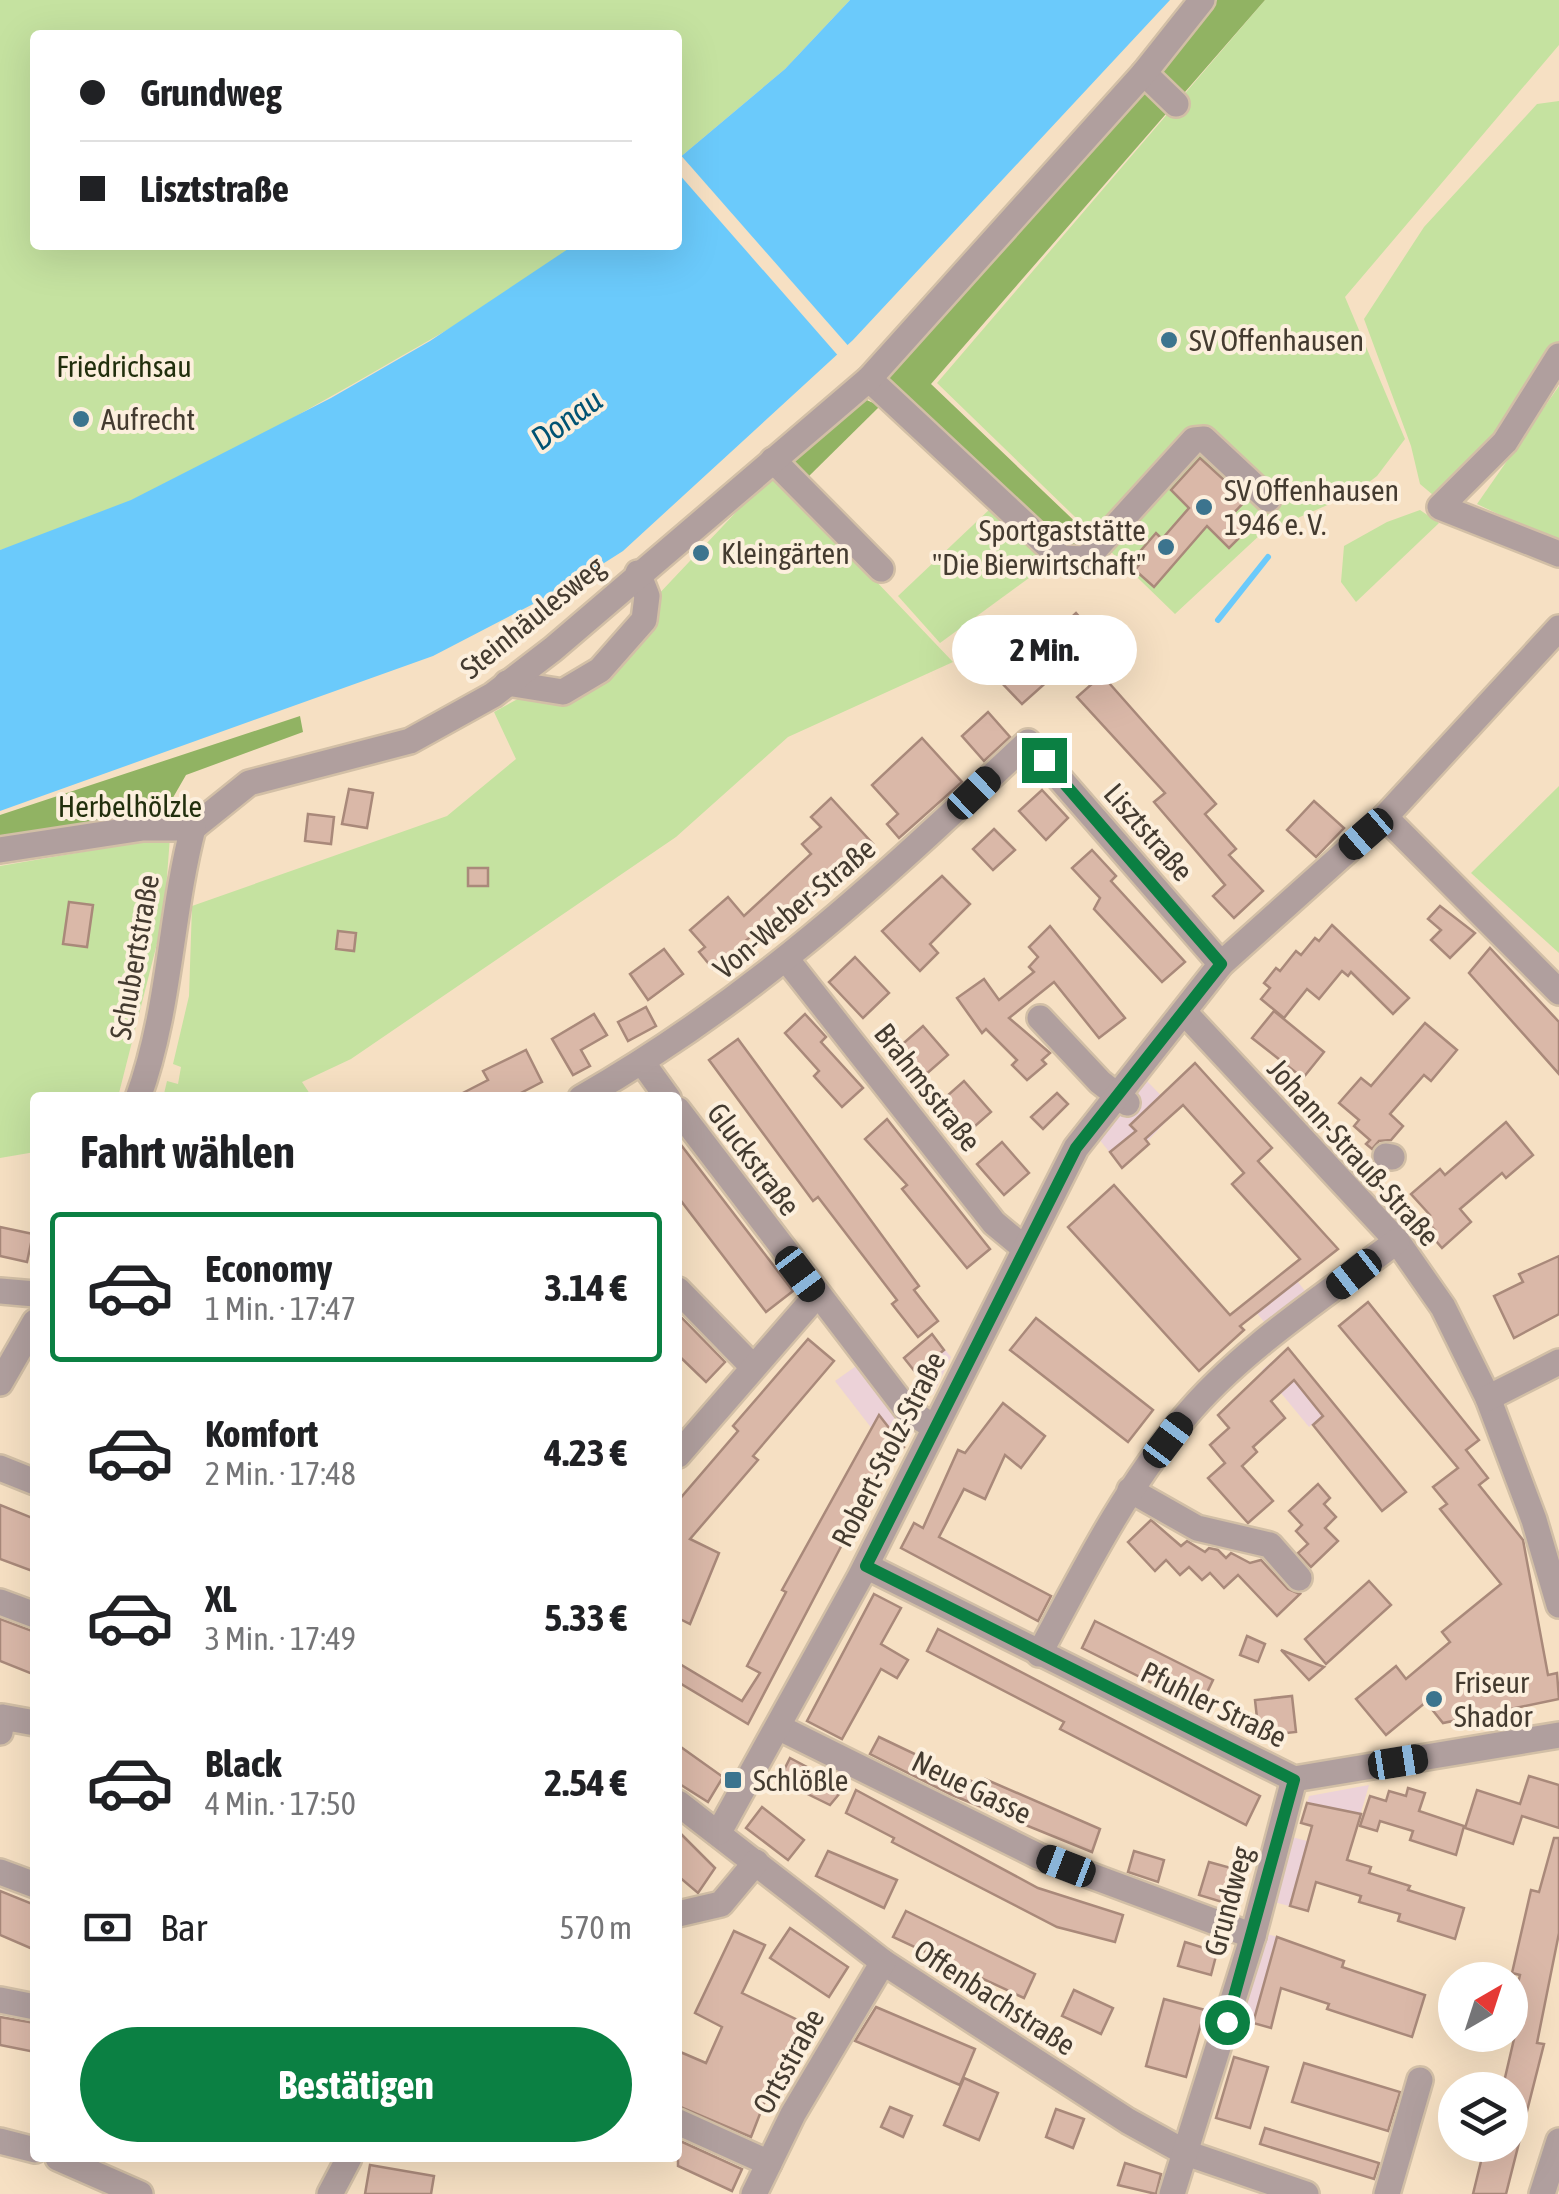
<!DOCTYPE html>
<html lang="de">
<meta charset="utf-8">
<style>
body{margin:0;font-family:"Asap Condensed",sans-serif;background:#f6f6f6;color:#202124;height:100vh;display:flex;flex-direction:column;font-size:38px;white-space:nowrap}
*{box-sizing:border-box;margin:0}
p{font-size:32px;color:#757577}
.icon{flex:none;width:55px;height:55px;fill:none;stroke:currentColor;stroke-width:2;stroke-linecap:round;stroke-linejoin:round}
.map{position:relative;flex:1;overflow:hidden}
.details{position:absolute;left:30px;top:1092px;width:652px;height:1070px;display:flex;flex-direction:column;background:#fff;border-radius:10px;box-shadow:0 10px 40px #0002}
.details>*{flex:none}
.top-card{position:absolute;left:30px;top:30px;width:652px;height:220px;border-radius:10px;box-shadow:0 10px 40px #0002;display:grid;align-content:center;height:220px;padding:0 50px;background:#fff}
.needle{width:65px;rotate:39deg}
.buttons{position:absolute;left:1438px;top:1962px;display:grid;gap:20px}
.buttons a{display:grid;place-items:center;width:90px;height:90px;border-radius:50%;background:#fff;box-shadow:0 10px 40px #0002;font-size:50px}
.end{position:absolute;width:45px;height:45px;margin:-22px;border:12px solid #0b8043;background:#fff;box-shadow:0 0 0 5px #fff}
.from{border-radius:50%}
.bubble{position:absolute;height:70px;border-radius:35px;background:#fff;box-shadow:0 10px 40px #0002;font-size:32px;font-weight:700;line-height:70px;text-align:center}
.car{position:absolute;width:30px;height:60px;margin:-30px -15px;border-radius:12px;box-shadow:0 0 8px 2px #0007;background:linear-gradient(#222 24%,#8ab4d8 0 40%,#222 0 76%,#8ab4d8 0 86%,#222 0)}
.top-card b{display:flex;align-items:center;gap:35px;height:95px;font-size:38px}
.top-card b+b{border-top:2px solid #e0e0e0}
.top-card i{width:25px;height:25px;background:#202124}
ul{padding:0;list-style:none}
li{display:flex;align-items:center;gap:30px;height:150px;margin:0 20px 15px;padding:0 30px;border:5px solid transparent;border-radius:10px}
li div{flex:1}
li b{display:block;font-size:38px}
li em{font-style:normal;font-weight:700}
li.current{border-color:#0b8043}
li>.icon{width:90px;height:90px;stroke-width:1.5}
h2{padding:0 50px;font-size:45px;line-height:120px}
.pay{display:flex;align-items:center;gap:25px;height:110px;padding:0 50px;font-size:38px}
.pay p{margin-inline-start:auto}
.primary-button{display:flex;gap:20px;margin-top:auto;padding:20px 50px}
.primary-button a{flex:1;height:115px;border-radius:60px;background:#0b8043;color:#fff;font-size:40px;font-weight:700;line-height:115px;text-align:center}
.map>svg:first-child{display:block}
.industrial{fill:#ecd2d8}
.green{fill:#c5e2a0}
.forest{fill:#91b363}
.water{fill:#6bcafb}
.pier{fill:#f6e0c3}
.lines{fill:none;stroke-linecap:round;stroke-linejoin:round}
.stream{stroke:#6bcafb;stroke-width:6}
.building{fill:#dab8a8;stroke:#a9897a;stroke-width:2.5}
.minor-casing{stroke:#d2bfa6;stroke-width:30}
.minor{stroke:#b09f9e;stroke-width:25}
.route{stroke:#0b8043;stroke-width:12}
.poi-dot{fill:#3c748e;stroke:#fcefdd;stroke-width:4}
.labels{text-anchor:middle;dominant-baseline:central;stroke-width:8;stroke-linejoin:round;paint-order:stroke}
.poi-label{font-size:30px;fill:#443b30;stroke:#fcefdd;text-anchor:start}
.park-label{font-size:30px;fill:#222f0d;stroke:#fcefdd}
.street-label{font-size:30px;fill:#443b30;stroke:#fcefdd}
.water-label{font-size:32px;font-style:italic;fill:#005373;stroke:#fcefdd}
</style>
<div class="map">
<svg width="1559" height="2194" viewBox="0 0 1559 2194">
<rect width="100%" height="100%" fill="#f6e0c3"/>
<g class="industrial">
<polygon points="1146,1080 1176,1111 1122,1168 1099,1139"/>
<polygon points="1288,1269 1305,1291 1265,1323 1247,1301"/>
<polygon points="932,1334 951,1357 933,1395 904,1358"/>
<polygon points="1288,1348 1335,1405 1309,1427 1262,1370"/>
<polygon points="859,1364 914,1432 893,1456 835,1381"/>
<polygon points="1369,1785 1355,1833 1301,1823 1309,1796"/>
<polygon points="1292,1837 1326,1846 1308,1911 1274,1902"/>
<polygon points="1264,1933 1294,1942 1271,2028 1240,2019"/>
</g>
<g class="green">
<path d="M0 0H850L785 69 678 159V35H35V245H574C517 292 450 328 386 365 264 435 136 509 0 550Z"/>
<polygon points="1265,0 1559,0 1559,45 1345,297 1405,439 1377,476 1355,493 1261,534 1175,614 937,383"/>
<polygon points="1559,101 1559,350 1516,416 1433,495 1420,484 1411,446 1364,319 1424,227 1537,104"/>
<polygon points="1559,386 1559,543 1477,504"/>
<polygon points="773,473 953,662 788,737 676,837 351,1059 302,1082 312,1097 163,1098 167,1081 178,1084 181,1067 173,1064 189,996 192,906 447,816 516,759 494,712 525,695 562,705 642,638 655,598"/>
<polygon points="991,508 1048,564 940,643 898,596"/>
<polygon points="1420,510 1439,523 1356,602 1341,582 1344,546 1387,522"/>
<polygon points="1559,786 1559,953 1471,873"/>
<polygon points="170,837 164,916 118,1097 35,1098 35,1152 0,1158 0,866"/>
</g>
<g class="forest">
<polygon points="1217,0 1265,0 931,384 1087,533 1067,555 882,377 1145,88"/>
<polygon points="860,397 880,406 805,480 789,461"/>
<polygon points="300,716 303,732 186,775 152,834 0,862 0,815"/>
</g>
<polygon class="water" points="850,0 1170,0 853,340 623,551 568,586 433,656 0,811 0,550 131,500 331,398 430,341 574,245 678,245 678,159 785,69"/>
<polygon class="pier" points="678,152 851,349 841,359 678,173"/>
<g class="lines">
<polyline class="stream" points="1218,620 1268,557"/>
</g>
<g class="building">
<polygon points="1200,458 1246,500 1230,517 1245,532 1229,548 1207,526 1154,587 1135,570 1142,561 1136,556 1156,533 1162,539 1189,508 1171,490"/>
<polygon points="1076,613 1097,637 1022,704 1000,681 1036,649 1040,654 1064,632 1060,628"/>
<polygon points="1102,675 1216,804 1205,814 1236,849 1229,855 1263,891 1234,918 1213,896 1225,885 1154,802 1165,793 1077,697"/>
<polygon points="988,712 1010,737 984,761 962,736"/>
<polygon points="922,738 962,782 899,838 887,824 898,814 872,785"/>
<polygon points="349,789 373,793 367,828 342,824"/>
<polygon points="1042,790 1068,818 1046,840 1019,811"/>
<polygon points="831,798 873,844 776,926 770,920 713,969 699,952 705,947 690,930 728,897 744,916 811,854 802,844 821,827 811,817"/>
<polygon points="1314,801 1344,828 1316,857 1287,830"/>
<polygon points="308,814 334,817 331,844 305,841"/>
<polygon points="994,829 1015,850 993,870 973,849"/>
<polygon points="1092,850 1116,876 1111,881 1185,962 1162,982 1094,909 1100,898 1072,868"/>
<rect x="468" y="868" width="20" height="18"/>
<polygon points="942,876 970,904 930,944 938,953 920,971 882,931"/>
<polygon points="69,902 93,905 87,947 63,944"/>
<polygon points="1440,906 1475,933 1450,958 1431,940 1441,930 1428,919"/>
<polygon points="1332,925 1409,998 1393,1014 1351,972 1348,976 1342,971 1319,999 1307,989 1284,1018 1261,999 1270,988 1264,983 1276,968 1280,971 1296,951 1301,955 1315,938 1319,941"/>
<polygon points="1050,926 1125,1018 1099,1038 1054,982 1009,1018 1050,1053 1042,1060 1046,1064 1027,1080 1012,1065 1017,1060 986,1029 982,1033 957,998 984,979 999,1000 1034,972 1029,967 1038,957 1029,947"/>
<polygon points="338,931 356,933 354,951 336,949"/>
<polygon points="1490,948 1559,1022 1559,1074 1469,973"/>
<polygon points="664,949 683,974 648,1000 630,974"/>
<polygon points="855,957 889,993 863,1018 829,982"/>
<polygon points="646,1007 656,1026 628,1041 618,1022"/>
<polygon points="1274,1011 1324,1052 1303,1078 1252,1038"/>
<polygon points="594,1014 607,1035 581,1050 590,1066 573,1075 552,1039"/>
<polygon points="805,1014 826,1037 821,1042 863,1088 842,1107 814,1076 819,1071 785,1033"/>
<polygon points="1425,1023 1457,1050 1431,1081 1424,1075 1390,1114 1403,1126 1391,1140 1379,1141 1372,1149 1366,1144 1370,1140 1354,1126 1359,1120 1339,1103 1361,1078 1371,1086"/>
<polygon points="923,1026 948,1055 924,1076 898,1048"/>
<polygon points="738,1039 919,1286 914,1290 938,1321 918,1337 892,1304 897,1300 818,1197 813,1201 709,1060"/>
<polygon points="526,1050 542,1082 511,1098 453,1098 488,1080 483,1071"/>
<polygon points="1195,1063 1272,1148 1258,1161 1338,1249 1240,1326 1244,1330 1199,1371 1068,1227 1114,1185 1230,1315 1300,1259 1232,1184 1244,1173 1183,1105 1145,1139 1149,1144 1122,1168 1110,1152 1136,1131 1130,1125"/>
<polygon points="964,1081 991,1112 966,1134 939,1103"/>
<polygon points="1057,1093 1068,1104 1043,1129 1031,1117"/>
<polygon points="887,1119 990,1249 967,1268 902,1189 907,1185 865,1139"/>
<polygon points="1506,1122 1533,1155 1506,1178 1502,1173 1460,1209 1471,1222 1442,1248 1430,1234 1435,1230 1425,1219 1430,1215 1411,1194 1440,1169 1445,1175"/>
<polygon points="678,1141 793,1291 766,1312 678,1197"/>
<polygon points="1002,1142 1029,1173 1004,1195 977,1164"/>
<polygon points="0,1227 33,1234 27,1262 0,1256"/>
<polygon points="1559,1256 1559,1314 1514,1338 1494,1296 1523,1282 1519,1274"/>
<polygon points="1368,1302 1479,1440 1466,1450 1488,1478 1479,1485 1523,1540 1548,1675 1557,1673 1559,1699 1443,1723 1426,1702 1386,1735 1356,1699 1396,1666 1406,1679 1450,1642 1442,1632 1501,1584 1440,1509 1447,1504 1433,1487 1458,1468 1339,1326"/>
<polygon points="678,1314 725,1362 706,1382 678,1355"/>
<polygon points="1036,1318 1153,1410 1128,1442 1010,1350"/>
<polygon points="932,1334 944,1350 916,1373 904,1358"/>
<polygon points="808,1339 834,1361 753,1456 758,1460 690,1539 719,1553 690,1624 678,1618 678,1501 738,1431 733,1426"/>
<polygon points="1288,1348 1406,1492 1382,1511 1313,1425 1323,1416 1294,1380 1271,1401 1285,1418 1253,1447 1257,1452 1242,1466 1273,1501 1248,1523 1208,1478 1225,1463 1210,1445 1229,1428 1218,1415"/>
<polygon points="1003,1403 1045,1436 1021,1468 1005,1455 985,1499 964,1489 939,1537 1051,1596 1038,1621 901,1548 914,1523 923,1528 958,1450 965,1453"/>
<polygon points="879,1415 904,1447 892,1457 846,1537 748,1724 678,1682 678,1663 742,1701 760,1673 747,1666 786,1592 782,1590"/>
<polygon points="1318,1484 1330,1498 1324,1504 1336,1517 1325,1528 1338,1541 1311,1567 1298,1553 1308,1544 1296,1531 1302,1525 1289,1511"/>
<polygon points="0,1505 35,1519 35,1572 0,1559"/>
<polygon points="1151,1520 1181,1546 1187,1541 1205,1552 1209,1548 1218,1550 1226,1558 1231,1553 1250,1563 1261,1560 1288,1589 1300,1594 1277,1616 1238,1575 1224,1588 1210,1573 1202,1580 1189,1567 1180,1575 1166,1560 1155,1571 1128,1542"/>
<polygon points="1369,1581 1391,1605 1326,1664 1305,1639"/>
<polygon points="874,1594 901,1608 881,1644 908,1660 897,1678 881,1669 842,1739 807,1721"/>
<polygon points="0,1619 35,1632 35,1675 0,1661"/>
<polygon points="1095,1621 1213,1680 1200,1707 1082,1648"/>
<polygon points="938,1629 1260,1796 1246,1825 1060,1729 1064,1722 927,1651"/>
<polygon points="1247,1636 1265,1644 1258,1662 1240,1655"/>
<polygon points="1281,1650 1324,1667 1309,1680"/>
<polygon points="1292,1696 1296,1732 1259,1736 1255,1700"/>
<polygon points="879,1737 982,1786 985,1779 1100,1829 1092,1852 952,1795 870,1754"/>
<polygon points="678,1745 723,1777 708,1802 678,1783"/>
<polygon points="790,1758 845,1787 830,1805 779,1780"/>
<polygon points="1529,1776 1559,1785 1559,1828 1522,1816 1513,1844 1465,1828 1477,1790 1520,1804"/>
<polygon points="1408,1788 1425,1793 1419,1811 1464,1826 1456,1855 1410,1840 1413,1831 1380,1821 1377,1831 1360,1826 1370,1796 1386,1801 1389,1791 1406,1796"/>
<polygon points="856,1790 1038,1888 1123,1915 1115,1942 1057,1927 892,1842 894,1838 846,1813"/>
<polygon points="1307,1803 1361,1814 1347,1860 1371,1867 1369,1873 1410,1886 1408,1890 1464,1908 1455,1939 1398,1921 1400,1914 1359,1902 1361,1896 1316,1882 1308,1911 1290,1906 1312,1826 1301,1823"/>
<polygon points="762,1807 804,1840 788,1860 746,1828"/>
<polygon points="678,1831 715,1868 698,1893 678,1876"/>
<polygon points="1554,1838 1559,1838 1559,1933 1537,2043 1544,2044 1506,2194 1473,2194 1485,2145 1510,2145 1510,2083 1504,2082 1514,2039 1510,2038 1510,2016 1520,1975 1512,1973 1531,1890 1539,1892"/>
<polygon points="828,1851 897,1880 884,1908 816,1876"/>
<polygon points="1134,1851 1164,1860 1158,1882 1128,1872"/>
<polygon points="1209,1862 1242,1871 1232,1905 1199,1895"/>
<polygon points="0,1891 35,1905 35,1950 0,1935"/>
<polygon points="906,1911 1035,1974 1024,1998 893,1937"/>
<polygon points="790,1928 848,1967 829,1997 770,1958"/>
<polygon points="734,1931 765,1945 742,1993 810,2026 777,2091 770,2088 751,2137 678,2106 678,2051 706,2063 722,2027 695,2013"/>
<polygon points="1277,1937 1344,1961 1342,1967 1425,1995 1412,2037 1327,2009 1329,2004 1281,1988 1271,2028 1253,2023"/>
<polygon points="1185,1942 1217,1952 1211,1975 1178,1966"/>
<polygon points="1074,1990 1113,2008 1101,2034 1062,2016"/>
<polygon points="1164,1999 1205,2010 1186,2077 1146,2066"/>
<polygon points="876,2007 975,2049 960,2085 855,2041"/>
<polygon points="0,2017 35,2023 35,2052 0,2045"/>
<polygon points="1234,2057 1268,2067 1250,2128 1216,2118"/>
<polygon points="1304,2063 1400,2092 1388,2131 1292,2102"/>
<polygon points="964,2078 998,2093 979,2140 944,2125"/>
<polygon points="890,2107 912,2116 903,2137 881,2127"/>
<polygon points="1056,2109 1084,2119 1073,2148 1046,2137"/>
<polygon points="1265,2128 1379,2163 1374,2179 1260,2144"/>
<polygon points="678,2140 742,2169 732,2191 678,2166"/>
<polygon points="1125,2163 1161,2174 1156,2194 1118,2185"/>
<polygon points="370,2165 434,2176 431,2194 365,2194"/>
</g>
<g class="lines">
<defs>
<g id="minor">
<polyline points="1144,73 1176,104"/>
<polyline points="1559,356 1505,442 1440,507 1559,554"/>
<polyline points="869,379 1061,558 1086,559 1194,440 1204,439 1268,499"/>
<polyline points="773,460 881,569"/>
<polyline points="507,683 563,692 600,670 644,620 647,596 638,573"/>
<polyline points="1385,817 1559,992"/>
<polyline points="193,828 249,783 410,741 493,695 553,649 869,379 1144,73 1202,0"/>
<polyline points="0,850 143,828 193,828"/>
<polyline points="787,960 994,1223 1023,1247"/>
<polyline points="1184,1012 1397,1241 1443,1307 1488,1398 1534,1520 1559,1605"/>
<polyline points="1040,1018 1100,1082 1127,1103"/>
<polyline points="642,1062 668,1098"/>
<path d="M138 1098C170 1011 170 916 193 828"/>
<path d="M581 1098C756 998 882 879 1028 742L1221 964"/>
<polyline points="678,1110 907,1410 934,1427"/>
<polyline points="1386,1156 1392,1157"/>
<polyline points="678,1290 753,1367"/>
<polyline points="0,1291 35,1294"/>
<polyline points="0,1383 35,1322"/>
<polyline points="1488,1398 1559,1362"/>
<polyline points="678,1455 816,1296"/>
<polyline points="0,1468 35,1482"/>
<polyline points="1130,1490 1197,1528 1270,1545 1299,1578"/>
<polyline points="866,1566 1294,1779 1559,1735"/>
<polyline points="0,1602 35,1615"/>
<path d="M1039 1654C1083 1572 1124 1490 1184 1418 1241 1349 1325 1296 1397 1241"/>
<polyline points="780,1728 1038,1856 1253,1936"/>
<polyline points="0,1732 2,1717 35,1723"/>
<polyline points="678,1803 883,1962 1128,2121 1186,2153 1306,2194"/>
<polyline points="719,1832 860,1577 1076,1148 1221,964 1385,817 1559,628"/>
<polyline points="0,1872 35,1885"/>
<polyline points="678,1914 721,1904 756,1862"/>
<polyline points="0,2000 35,2007"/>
<polyline points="678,2122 769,2163"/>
<polyline points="0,2141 35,2150"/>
<polyline points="58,2158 140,2194"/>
<polyline points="330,2194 349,2158"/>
<polyline points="754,2194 793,2114 883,1962"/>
<polyline points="1172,2194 1253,1936 1294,1779"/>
<polyline points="1387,2194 1420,2080"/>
<polyline points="1542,2194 1559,2141"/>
</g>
</defs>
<use href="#minor" class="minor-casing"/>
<use href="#minor" class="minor"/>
</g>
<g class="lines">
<polyline class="route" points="1044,760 1221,964 1076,1148 866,1566 1294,1780 1227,2022"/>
</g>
<g class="poi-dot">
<circle cx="1169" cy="340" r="10"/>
<circle cx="81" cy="419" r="10"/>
<circle cx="1204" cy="507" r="10"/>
<circle cx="1166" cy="547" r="10"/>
<circle cx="701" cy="553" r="10"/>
<circle cx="1434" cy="1699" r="10"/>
<rect x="723" y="1770" width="20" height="20" rx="5"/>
</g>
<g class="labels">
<g class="poi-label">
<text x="1189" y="340">SV Offenhausen</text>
<text x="101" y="419">Aufrecht</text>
<text x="1224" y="490">SV Offenhausen<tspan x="1224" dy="34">1946 e. V.</tspan></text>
<text x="1146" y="530" text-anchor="end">Sportgaststätte<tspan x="1146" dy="34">"Die Bierwirtschaft"</tspan></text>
<text x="721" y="553">Kleingärten</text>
<text x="1454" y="1682">Friseur<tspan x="1454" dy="34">Shador</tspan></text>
<text x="753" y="1780">Schlößle</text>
</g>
<g class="park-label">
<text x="124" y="366">Friedrichsau</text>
<text x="130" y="806">Herbelhölzle</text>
</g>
<g class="street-label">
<text transform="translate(532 617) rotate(-39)">Steinhäulesweg</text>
<text transform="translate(1149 832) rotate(49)">Lisztstraße</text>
<text transform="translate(794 908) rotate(-40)">Von-Weber-Straße</text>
<text transform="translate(134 957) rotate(-80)">Schubertstraße</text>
<text transform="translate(928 1087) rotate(52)">Brahmsstraße</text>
<text transform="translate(1354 1152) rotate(48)">Johann-Strauß-Straße</text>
<text transform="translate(754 1159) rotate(53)">Gluckstraße</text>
<text transform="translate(888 1449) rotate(-63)">Robert-Stolz-Straße</text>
<text transform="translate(1214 1704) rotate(26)">Pfuhler Straße</text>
<text transform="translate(972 1787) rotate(26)">Neue Gasse</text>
<text transform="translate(1228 1901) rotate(-75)">Grundweg</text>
<text transform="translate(995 1997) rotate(33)">Offenbachstraße</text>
<text transform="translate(788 2061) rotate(-61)">Ortsstraße</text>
</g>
<g class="water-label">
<text transform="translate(566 419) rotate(-36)">Donau</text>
</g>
</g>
</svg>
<div class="buttons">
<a><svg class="needle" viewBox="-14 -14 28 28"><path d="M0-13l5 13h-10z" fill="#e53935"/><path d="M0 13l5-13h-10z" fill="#757577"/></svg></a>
<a><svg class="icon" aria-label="layers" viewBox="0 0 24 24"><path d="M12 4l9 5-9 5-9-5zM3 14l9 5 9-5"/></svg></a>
</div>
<i class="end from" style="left:1227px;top:2022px"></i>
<i class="end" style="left:1044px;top:760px"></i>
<div class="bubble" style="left:952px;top:615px;width:185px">2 Min.</div>
<i class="car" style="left:974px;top:793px;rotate:46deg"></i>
<i class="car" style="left:1366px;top:834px;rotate:229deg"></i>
<i class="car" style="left:800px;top:1274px;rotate:143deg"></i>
<i class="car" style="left:1354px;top:1274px;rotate:232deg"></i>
<i class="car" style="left:1168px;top:1440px;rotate:37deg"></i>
<i class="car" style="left:1398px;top:1762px;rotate:81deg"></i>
<i class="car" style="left:1066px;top:1866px;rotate:291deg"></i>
<div class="top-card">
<b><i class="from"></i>Grundweg</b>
<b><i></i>Lisztstraße</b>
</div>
<section class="details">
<h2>Fahrt wählen</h2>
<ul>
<li class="current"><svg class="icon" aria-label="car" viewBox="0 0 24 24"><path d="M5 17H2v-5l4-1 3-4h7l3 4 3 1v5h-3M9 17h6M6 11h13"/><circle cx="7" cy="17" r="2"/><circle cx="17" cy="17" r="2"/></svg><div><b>Economy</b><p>1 Min. · 17:47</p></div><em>3.14 €</em></li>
<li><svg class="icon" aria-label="car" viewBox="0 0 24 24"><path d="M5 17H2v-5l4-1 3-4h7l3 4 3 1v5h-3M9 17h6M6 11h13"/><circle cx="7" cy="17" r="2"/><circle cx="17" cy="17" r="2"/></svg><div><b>Komfort</b><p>2 Min. · 17:48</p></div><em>4.23 €</em></li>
<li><svg class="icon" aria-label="car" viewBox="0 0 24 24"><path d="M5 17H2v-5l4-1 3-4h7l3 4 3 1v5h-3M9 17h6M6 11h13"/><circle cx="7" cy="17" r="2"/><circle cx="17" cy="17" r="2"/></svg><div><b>XL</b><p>3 Min. · 17:49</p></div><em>5.33 €</em></li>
<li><svg class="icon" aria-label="car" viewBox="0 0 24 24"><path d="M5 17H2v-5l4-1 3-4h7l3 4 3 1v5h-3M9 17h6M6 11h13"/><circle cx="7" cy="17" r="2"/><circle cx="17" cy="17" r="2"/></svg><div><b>Black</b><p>4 Min. · 17:50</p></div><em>2.54 €</em></li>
</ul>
<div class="pay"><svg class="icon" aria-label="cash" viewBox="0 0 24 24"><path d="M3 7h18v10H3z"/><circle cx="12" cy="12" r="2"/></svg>Bar<p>570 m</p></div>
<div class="primary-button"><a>Bestätigen</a></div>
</section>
</div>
